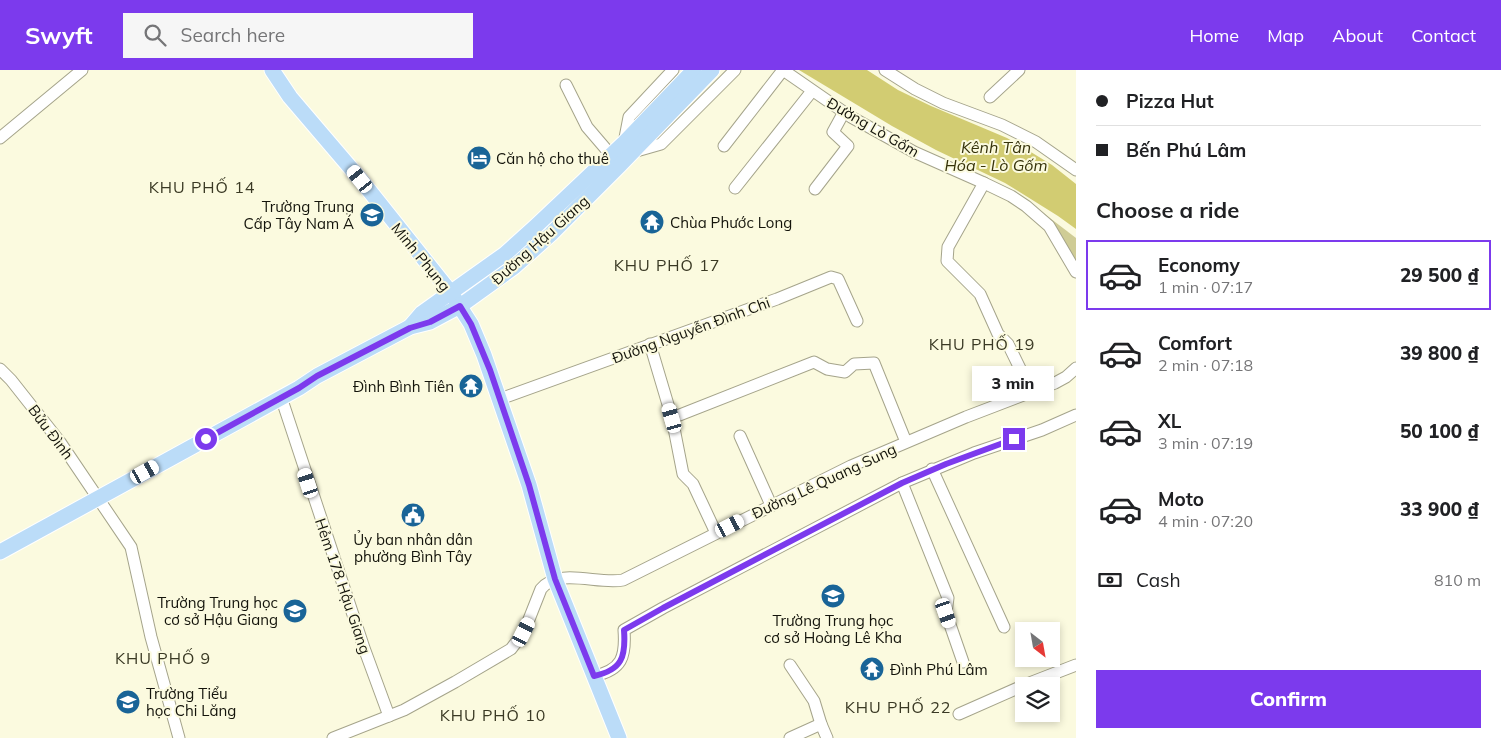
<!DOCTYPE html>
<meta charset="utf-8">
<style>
body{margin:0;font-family:Mulish,sans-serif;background:#f6f6f6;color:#202124;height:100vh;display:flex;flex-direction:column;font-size:19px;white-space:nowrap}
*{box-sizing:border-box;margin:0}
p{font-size:16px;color:#757577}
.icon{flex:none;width:28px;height:28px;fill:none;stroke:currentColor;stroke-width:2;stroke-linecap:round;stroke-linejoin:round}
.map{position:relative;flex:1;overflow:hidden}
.side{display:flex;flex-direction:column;background:#fff;width:425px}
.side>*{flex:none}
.guide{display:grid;align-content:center;height:110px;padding:0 20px;background:#fff}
.needle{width:32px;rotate:149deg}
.controls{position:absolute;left:1015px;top:552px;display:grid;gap:10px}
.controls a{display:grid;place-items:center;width:45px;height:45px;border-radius:0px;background:#fff;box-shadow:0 2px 8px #0003;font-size:25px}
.end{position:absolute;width:22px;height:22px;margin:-11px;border:6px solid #7c3aed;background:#fff;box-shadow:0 0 0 2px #fff}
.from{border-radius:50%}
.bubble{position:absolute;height:35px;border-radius:0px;background:#fff;box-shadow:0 2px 8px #0003;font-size:16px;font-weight:800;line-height:35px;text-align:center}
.car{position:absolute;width:15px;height:30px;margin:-15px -8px;border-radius:6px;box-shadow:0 0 4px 1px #0007;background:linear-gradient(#fff 24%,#345 0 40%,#fff 0 76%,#345 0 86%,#fff 0)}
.guide b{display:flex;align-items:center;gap:18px;height:48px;font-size:19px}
.guide b+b{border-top:1px solid #e0e0e0}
.guide i{width:12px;height:12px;background:#202124}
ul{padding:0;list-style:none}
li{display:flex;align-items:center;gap:15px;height:70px;margin:0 10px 8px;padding:0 10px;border:2px solid transparent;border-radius:0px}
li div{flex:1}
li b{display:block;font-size:19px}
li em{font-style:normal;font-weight:800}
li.on{border-color:#7c3aed}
li>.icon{width:45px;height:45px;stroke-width:1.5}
h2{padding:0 20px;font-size:22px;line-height:60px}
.pay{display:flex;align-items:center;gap:12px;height:55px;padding:0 20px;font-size:19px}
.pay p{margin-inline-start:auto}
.cta{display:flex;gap:10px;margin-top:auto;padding:10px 20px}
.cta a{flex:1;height:58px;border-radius:0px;background:#7c3aed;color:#fff;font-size:20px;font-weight:800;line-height:58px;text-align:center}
header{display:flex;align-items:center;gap:30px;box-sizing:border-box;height:70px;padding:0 25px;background:#7c3aed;color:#fff}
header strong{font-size:24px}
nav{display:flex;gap:28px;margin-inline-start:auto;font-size:18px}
.search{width:350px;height:45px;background:#f6f6f6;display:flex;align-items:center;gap:12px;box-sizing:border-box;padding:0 18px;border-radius:0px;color:#757577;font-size:19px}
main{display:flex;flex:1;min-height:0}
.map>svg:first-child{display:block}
.green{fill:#cfcc95}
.water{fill:#d2cc72}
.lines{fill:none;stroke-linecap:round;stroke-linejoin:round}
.minor-casing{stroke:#a5a48b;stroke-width:13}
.major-casing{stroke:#fff;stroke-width:17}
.minor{stroke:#fff;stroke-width:11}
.major{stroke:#bbdcf8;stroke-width:15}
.route{stroke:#7c3aed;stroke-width:6}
.labels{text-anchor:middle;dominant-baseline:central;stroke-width:4;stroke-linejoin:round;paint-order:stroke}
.street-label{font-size:15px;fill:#14140b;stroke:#fbfadf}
.poi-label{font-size:15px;fill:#14140b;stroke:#fbfadf;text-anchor:start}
.water-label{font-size:16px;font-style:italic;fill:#36330b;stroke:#fbfadf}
.neighbourhood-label{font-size:16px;letter-spacing:1px;fill:#3a3924;stroke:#fbfadf}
</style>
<header>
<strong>Swyft</strong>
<div class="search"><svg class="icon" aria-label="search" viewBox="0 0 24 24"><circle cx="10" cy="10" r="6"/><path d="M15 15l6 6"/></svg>Search here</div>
<nav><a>Home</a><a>Map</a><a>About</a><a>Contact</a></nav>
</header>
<main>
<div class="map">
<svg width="1076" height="668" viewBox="0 0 1076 668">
<rect width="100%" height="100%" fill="#fbfadf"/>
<polygon class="green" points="1042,142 1076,168 1076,194"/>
<polygon class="water" points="799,0 867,0 898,20 931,36 1007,68 1026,79 1052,95 1076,114 1076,159 1058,146 1005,113 936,80 892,56"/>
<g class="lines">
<defs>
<g id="minor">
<polyline points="885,0 915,19 943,33 1002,55 1036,72 1076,100"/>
<polyline points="566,15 587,57 611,85"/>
<polyline points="990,27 1019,0"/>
<polyline points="0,68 82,0"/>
<polyline points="624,73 629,47 673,0"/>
<polyline points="724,76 783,0 851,47 914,82 984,113 1011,126 1026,136 1049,156 1076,202"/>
<polyline points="633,82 661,74 735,0"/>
<polyline points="984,113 948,177 947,191 980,224 998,264 1008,274 1031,321"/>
<polyline points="735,118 812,21"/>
<polyline points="815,119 848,76 833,62 844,42"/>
<polyline points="650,274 672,348 683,404 693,414 716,463"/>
<polyline points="0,299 11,310 60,372 131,477 151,567 179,668"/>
<polyline points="281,327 364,578 389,646"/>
<polyline points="500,329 777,229 831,207 838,209 857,251"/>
<polyline points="672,348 814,292 827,299 845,302 854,294 874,293 906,372"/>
<polyline points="740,366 771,435"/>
<polyline points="932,399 1004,557"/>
<polyline points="902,413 948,528 946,543 963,592"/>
<polyline points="790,595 814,631 821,654 827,668"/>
<path d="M594 606C622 600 626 587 624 560L663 538 902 413 974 383 1042 360 1076 345"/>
<polyline points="959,644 1027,614 1076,595"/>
<path d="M333 668 404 640 455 612 511 579 524 562 541 519C559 497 598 515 623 510L851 396 966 347 1055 313 1066 307 1076 298"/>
<polyline points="790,668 821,654"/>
</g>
<g id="major">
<polyline points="272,0 290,27 360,109 451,223 471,254 484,285 529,415 555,509 619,668"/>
<polyline points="410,257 422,243 505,184 536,156 624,73 694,0"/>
<polyline points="0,482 299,318 317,306 410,257 430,252 460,236 514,197 551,164 619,96 712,0"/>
</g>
</defs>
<use href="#minor" class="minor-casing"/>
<use href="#major" class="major-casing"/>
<use href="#minor" class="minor"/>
<use href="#major" class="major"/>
</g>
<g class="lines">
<path class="route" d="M206 369 299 318 317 306 410 258 430 252 460 236 471 254 490 300 529 415 555 509 594 606C622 600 626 587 624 560L663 538 902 413 946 394 1014 369"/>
</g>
<defs>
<symbol id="hotel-disc" viewBox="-11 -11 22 22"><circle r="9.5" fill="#196497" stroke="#fbfadf"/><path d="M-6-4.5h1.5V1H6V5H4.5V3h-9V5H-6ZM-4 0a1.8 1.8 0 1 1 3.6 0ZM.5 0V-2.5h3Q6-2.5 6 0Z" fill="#fff"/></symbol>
<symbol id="school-disc" viewBox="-11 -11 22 22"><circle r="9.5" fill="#196497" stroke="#fbfadf"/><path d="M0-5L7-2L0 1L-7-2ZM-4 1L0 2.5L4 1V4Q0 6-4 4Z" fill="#fff"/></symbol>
<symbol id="temple-disc" viewBox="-11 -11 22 22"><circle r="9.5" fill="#196497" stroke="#fbfadf"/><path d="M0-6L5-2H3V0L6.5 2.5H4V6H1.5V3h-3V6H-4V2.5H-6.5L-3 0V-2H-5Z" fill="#fff"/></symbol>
<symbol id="civic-disc" viewBox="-11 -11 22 22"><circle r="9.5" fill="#196497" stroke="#fbfadf"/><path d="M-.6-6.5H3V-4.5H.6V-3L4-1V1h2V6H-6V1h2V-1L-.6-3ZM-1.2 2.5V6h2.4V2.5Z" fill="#fff"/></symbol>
</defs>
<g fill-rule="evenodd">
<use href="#hotel-disc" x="465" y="74" width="28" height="28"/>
<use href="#school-disc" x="358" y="131" width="28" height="28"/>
<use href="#temple-disc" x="638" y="138" width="28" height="28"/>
<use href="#temple-disc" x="457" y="302" width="28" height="28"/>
<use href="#civic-disc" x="399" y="431" width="28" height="28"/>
<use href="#school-disc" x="819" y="512" width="28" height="28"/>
<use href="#school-disc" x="281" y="527" width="28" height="28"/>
<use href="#temple-disc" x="858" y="585" width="28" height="28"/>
<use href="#school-disc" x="114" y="618" width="28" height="28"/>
</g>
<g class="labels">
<g class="street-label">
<text transform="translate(873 57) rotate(30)">Đường Lò Gốm</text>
<text transform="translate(540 170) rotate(-42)">Đường Hậu Giang</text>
<text transform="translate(421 187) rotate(51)">Minh Phụng</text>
<text transform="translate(691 260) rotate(-20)">Đường Nguyễn Đình Chi</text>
<text transform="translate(51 362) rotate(53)">Bửu Đình</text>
<text transform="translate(824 411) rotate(-25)">Đường Lê Quang Sung</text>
<text transform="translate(343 516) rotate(71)">Hẻm 178 Hậu Giang</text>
</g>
<g class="poi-label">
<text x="496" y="88">Căn hộ cho thuê</text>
<text x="354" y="136" text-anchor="end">Trường Trung<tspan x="354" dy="17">Cấp Tây Nam Á</tspan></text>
<text x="670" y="152">Chùa Phước Long</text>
<text x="454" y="316" text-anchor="end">Đình Bình Tiên</text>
<text x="413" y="469" text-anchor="middle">Ủy ban nhân dân<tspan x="413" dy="17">phường Bình Tây</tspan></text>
<text x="278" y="532" text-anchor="end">Trường Trung học<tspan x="278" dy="17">cơ sở Hậu Giang</tspan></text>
<text x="833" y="550" text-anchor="middle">Trường Trung học<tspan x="833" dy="17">cơ sở Hoàng Lê Kha</tspan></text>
<text x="890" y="599">Đình Phú Lâm</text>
<text x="146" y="623">Trường Tiểu<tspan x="146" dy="17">học Chi Lăng</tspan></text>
</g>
<g class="water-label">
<text x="996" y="77">Kênh Tân<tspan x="996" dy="18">Hóa - Lò Gốm</tspan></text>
</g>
<g class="neighbourhood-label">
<text x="202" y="117">KHU PHỐ 14</text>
<text x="667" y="195">KHU PHỐ 17</text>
<text x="982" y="274">KHU PHỐ 19</text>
<text x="163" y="588">KHU PHỐ 9</text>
<text x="898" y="637">KHU PHỐ 22</text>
<text x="493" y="645">KHU PHỐ 10</text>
</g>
</g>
</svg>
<div class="controls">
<a><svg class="needle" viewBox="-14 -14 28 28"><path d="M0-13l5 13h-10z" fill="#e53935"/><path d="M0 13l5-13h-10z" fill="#757577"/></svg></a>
<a><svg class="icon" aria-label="layers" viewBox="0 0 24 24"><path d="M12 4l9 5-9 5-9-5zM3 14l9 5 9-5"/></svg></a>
</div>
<i class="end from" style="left:206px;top:369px"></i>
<i class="end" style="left:1014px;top:369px"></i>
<div class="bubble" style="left:972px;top:296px;width:82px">3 min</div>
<i class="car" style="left:360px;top:109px;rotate:321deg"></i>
<i class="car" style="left:672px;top:348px;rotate:344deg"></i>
<i class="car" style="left:145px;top:402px;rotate:61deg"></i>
<i class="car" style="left:308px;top:413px;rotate:342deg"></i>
<i class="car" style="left:730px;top:456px;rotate:63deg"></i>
<i class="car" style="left:946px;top:543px;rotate:161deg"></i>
<i class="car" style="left:524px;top:562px;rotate:27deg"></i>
</div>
<section class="side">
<div class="guide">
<b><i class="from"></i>Pizza Hut</b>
<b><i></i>Bến Phú Lâm</b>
</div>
<h2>Choose a ride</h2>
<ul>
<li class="on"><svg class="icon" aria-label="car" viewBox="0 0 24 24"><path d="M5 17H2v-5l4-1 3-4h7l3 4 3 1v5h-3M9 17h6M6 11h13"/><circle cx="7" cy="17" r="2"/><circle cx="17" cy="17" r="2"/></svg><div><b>Economy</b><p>1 min · 07:17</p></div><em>29 500 ₫</em></li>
<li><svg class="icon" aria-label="car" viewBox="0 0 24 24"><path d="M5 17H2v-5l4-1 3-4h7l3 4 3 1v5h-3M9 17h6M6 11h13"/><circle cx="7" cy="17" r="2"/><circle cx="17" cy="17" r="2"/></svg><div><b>Comfort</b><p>2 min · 07:18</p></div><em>39 800 ₫</em></li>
<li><svg class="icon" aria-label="car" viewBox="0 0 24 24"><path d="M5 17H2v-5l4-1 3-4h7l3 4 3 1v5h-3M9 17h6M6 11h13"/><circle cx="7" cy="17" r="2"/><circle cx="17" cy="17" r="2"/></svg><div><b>XL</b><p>3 min · 07:19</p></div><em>50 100 ₫</em></li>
<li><svg class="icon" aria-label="car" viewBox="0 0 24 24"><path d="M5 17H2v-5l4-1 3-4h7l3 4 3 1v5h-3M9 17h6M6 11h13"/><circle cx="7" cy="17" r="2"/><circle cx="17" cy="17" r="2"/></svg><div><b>Moto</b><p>4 min · 07:20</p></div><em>33 900 ₫</em></li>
</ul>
<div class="pay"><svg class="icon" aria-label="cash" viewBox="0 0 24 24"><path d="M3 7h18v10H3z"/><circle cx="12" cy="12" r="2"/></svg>Cash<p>810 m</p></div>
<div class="cta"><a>Confirm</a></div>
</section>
</main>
